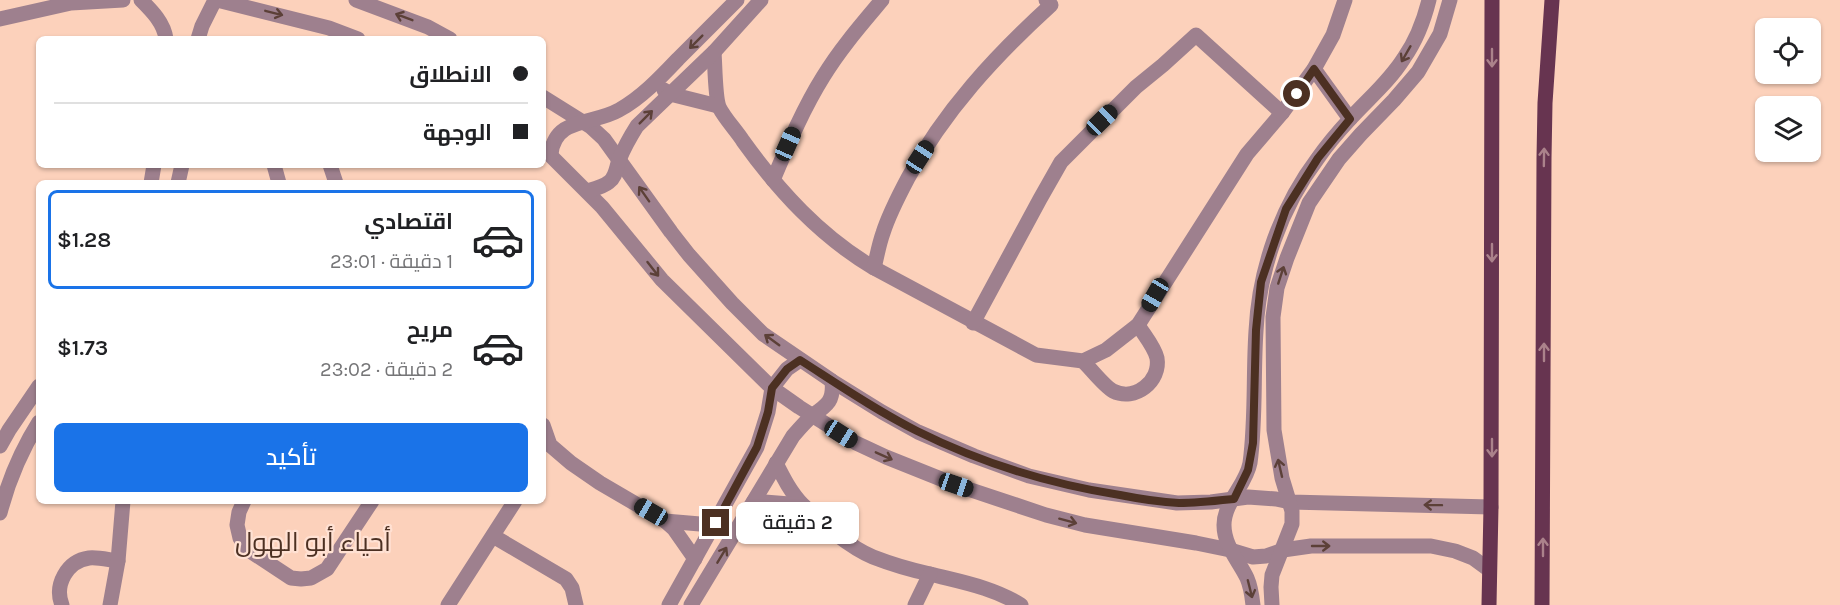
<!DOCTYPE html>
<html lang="ar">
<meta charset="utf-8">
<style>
body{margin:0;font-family:Karla,Cairo,sans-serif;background:#f2f2f2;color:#202124;direction:rtl;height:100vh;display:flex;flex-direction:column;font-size:22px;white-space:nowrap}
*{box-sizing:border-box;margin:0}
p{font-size:20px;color:#757577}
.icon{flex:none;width:33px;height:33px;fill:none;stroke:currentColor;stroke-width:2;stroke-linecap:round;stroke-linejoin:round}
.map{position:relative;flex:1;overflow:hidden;direction:ltr}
.panel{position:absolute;left:36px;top:180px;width:510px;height:324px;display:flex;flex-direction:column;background:#fff;border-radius:9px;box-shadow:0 2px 4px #0004;direction:rtl}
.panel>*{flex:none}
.hud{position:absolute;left:36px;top:36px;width:510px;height:132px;border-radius:9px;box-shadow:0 2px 4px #0004;direction:rtl;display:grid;align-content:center;height:132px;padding:0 18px;background:#fff}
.controls{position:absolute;left:1755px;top:18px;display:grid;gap:12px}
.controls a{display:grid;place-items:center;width:66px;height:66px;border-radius:9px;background:#fff;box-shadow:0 2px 4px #0004;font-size:30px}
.end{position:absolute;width:27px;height:27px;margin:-14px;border:8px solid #4c3022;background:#fff;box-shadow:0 0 0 3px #fff}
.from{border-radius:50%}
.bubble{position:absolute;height:42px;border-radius:9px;background:#fff;box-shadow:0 2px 4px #0004;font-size:20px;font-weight:600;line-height:42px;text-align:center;direction:rtl}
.car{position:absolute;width:18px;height:36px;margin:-18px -9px;border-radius:8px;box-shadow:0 0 4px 2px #0007;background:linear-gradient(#222 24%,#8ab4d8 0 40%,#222 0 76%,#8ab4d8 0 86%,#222 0)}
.hud b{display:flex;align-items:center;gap:21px;height:57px;font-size:22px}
.hud b+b{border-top:2px solid #e0e0e0}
.hud i{width:15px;height:15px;background:#202124}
ul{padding:10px 0 0;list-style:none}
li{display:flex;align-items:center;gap:18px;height:99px;margin:0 12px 9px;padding:0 6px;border:3px solid transparent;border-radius:9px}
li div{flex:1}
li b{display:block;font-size:22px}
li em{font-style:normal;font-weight:600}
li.active{border-color:#1a73e8}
li>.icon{width:54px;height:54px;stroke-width:1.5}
.action{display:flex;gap:12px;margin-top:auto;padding:12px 18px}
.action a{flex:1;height:69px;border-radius:9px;background:#1a73e8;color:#fff;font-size:24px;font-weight:600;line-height:69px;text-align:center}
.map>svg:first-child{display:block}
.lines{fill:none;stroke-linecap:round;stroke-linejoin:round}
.minor{stroke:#9e808e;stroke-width:15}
.major{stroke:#673450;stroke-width:15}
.oneway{stroke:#5c4038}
.oneway2{stroke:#ab828b}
.route{stroke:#4c3022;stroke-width:8}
.labels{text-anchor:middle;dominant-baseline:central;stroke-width:4.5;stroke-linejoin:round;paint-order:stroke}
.quarter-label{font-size:26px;fill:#4c3022;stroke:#ffe1d3}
</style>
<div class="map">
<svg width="1840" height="605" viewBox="0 0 1840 605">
<rect width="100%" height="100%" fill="#fcd1bb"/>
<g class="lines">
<g class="minor">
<path d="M141 0C152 11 164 23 166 39"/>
<polyline points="217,0 329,28 358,39"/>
<polyline points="356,0 428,27 450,39"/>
<polyline points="0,19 71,3 123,0"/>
<polyline points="198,39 202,26 215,0"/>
<path d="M714 52C715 64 715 97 719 107 725 119 736 130 743 141 779 191 820 236 874 268L1036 355 1083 361 1106 350 1138 325 1247 154 1282 113 1314 69 1333 35 1345 0"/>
<polyline points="1314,69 1350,119"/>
<polyline points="664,90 670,94 718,106"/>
<polyline points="543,97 591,127 604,139 671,232 689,255 732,303 763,334 832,381 882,412 918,432 974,456 1029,476 1089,490 1177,503 1211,502 1248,497 1276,499 1290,502 1491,507"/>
<polyline points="543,148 602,207 662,280 772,388 799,407 856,443 886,457 956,485 1046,515 1085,525 1196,543 1230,550 1253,557 1266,556 1283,550 1311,546 1431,546 1455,551 1473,558 1488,569"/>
<path d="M551 154C555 117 593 125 619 110 641 98 660 78 678 59 698 39 717 20 737 0"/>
<polyline points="274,165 279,183"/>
<polyline points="330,165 336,183"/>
<path d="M773 180C788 145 803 109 823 77 840 49 861 25 882 0"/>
<polyline points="151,183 154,165"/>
<polyline points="178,183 182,165"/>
<path d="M587 191C594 189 603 187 609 182 616 177 616 168 619 160 624 148 630 137 637 126L714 52 761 0"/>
<path d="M874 268C877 256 879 244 883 233 889 214 899 195 908 178 944 111 995 56 1051 5L1046 0"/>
<polyline points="973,323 1040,199 1061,162 1136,87 1163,65 1196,35 1282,113"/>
<path d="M1083 361C1091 369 1104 386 1113 391 1135 402 1161 381 1157 358 1154 346 1144 335 1138 325"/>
<polyline points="543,425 550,445 571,463 600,483 665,521 674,529 695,559"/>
<polyline points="0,446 9,430 39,386"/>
<path d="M776 463C783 477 791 493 803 505 819 522 851 548 873 557 891 564 911 570 930 574 961 582 992 587 1021 605"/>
<polyline points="244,501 239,512 237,525 240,538 247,549 291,578 301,579 311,578 327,569 372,501"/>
<polyline points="754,501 802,505"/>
<path d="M0 513C8 482 22 449 39 422"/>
<polyline points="665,521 700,524 715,523"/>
<polyline points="493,536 566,579 572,588 576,605"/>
<path d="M62 605C54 585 67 561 89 558 98 557 109 560 118 561"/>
<polyline points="110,605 118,561 123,501"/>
<polyline points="448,605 515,501"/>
<polyline points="669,605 757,447 768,412 772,388 787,369 800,360"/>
<path d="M691 605 793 436C799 429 806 421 813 415 828 405 834 400 832 381"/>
<polyline points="915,605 930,574"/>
<path d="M1253 605C1252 596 1251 587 1247 578 1239 561 1224 546 1224 525 1224 502 1246 485 1250 463 1256 419 1253 375 1256 331 1259 269 1281 207 1318 158 1327 145 1339 131 1350 119 1368 99 1389 82 1404 58 1416 41 1424 20 1429 0"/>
<polyline points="1272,605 1271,587 1272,575 1292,524 1292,511 1282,478 1274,430 1273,317 1277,288 1287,258 1309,203 1339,159 1361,134 1394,100 1418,72 1440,34 1450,0"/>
</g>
<g class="major">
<polyline points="1489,605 1491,507 1492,0"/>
<polyline points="1542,605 1544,158 1545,103 1552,0"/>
</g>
</g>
<defs><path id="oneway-shaft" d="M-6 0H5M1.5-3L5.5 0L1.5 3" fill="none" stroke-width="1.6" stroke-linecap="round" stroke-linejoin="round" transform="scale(1.5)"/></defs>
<g class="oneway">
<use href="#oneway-shaft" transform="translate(274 13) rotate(14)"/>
<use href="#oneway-shaft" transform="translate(404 17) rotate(-159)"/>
<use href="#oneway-shaft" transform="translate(696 42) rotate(135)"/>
<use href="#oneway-shaft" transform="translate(1406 54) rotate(120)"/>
<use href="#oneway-shaft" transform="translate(646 117) rotate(-45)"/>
<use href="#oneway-shaft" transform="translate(644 194) rotate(-125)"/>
<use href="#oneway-shaft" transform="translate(653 269) rotate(52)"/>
<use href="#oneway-shaft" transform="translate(1281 275) rotate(-72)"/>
<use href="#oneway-shaft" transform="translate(772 340) rotate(-144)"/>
<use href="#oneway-shaft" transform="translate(884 456) rotate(24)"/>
<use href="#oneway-shaft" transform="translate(1280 468) rotate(-103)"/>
<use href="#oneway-shaft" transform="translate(1433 505) rotate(-179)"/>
<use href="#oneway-shaft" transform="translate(1068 521) rotate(15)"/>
<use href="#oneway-shaft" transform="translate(1321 546)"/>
<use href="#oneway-shaft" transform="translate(722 555) rotate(-59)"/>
<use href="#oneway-shaft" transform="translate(1250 589) rotate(76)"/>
</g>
<g class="oneway2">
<use href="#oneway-shaft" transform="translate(1492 58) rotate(90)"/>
<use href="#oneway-shaft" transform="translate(1544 157) rotate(-89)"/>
<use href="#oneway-shaft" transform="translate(1492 253) rotate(90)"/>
<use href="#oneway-shaft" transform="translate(1544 352) rotate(-90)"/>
<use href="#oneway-shaft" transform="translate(1492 448) rotate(90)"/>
<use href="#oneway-shaft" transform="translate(1543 547) rotate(-90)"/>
</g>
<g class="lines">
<path class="route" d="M716 523 757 447 768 412 772 388 787 369 800 360C839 385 877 411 917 431 981 463 1050 484 1120 495 1140 499 1159 502 1179 503 1197 503 1215 501 1234 499L1248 470 1253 443 1256 330 1261 282 1286 209 1318 158 1350 119 1314 69 1297 94"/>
</g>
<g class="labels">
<g class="quarter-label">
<text x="313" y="542">أحياء أبو الهول</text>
</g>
</g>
</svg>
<div class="controls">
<a><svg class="icon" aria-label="locate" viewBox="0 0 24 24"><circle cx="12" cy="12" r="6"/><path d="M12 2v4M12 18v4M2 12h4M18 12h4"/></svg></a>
<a><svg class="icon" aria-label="layers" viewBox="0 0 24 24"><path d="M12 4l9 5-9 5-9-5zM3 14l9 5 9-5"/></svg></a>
</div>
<i class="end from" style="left:1297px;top:94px"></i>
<i class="end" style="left:716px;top:523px"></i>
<div class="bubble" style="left:736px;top:502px;width:123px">2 دقيقة</div>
<i class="car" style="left:1102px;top:120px;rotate:46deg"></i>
<i class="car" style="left:788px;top:144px;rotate:24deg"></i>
<i class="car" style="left:920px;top:157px;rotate:33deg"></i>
<i class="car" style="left:1155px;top:295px;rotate:210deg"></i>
<i class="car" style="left:841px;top:434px;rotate:122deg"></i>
<i class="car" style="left:956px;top:485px;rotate:109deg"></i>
<i class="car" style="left:651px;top:512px;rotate:300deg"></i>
<div class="hud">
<b><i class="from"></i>الانطلاق</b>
<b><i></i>الوجهة</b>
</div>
<section class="panel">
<ul>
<li class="active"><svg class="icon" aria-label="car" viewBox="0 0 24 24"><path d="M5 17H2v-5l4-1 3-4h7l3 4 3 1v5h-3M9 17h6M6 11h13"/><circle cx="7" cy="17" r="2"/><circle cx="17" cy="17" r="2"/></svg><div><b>اقتصادي</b><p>1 دقيقة · 23:01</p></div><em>$1.28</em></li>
<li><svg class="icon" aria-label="car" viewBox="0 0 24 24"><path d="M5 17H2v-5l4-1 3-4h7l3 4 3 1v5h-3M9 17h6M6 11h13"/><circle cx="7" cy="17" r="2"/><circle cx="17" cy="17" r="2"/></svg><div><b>مريح</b><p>2 دقيقة · 23:02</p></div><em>$1.73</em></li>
</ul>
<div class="action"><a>تأكيد</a></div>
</section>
</div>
